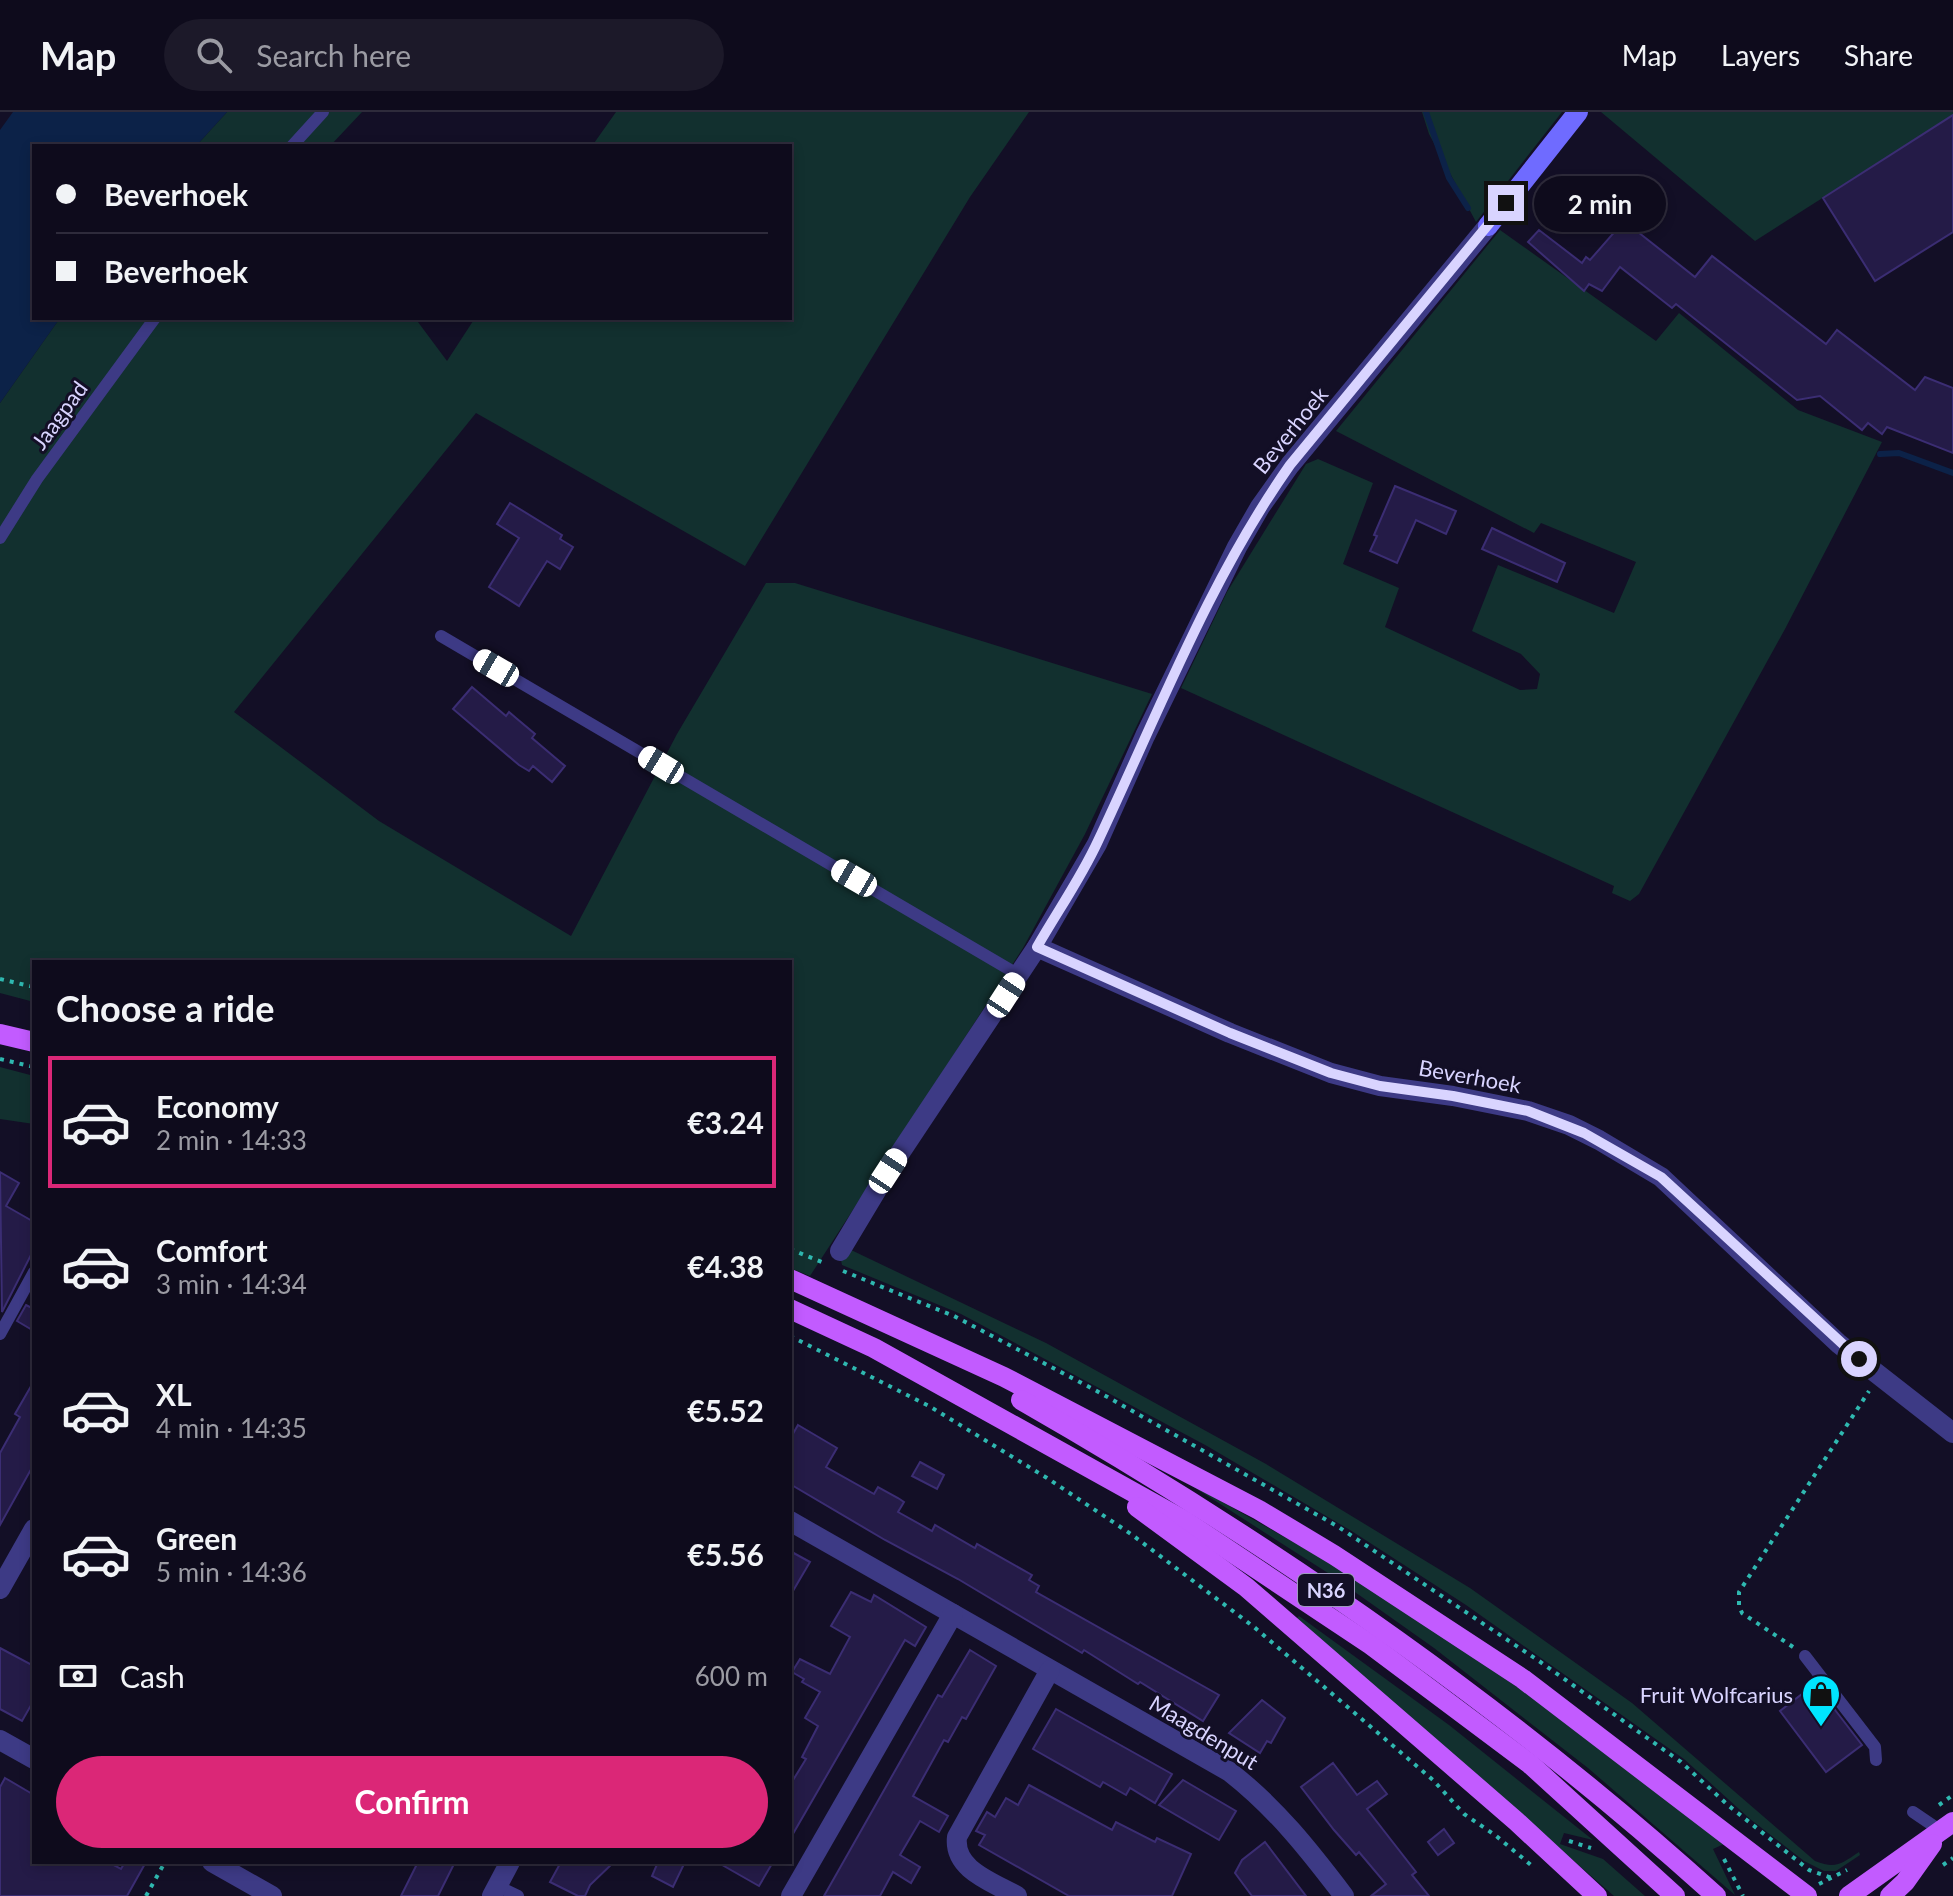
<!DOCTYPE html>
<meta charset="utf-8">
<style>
body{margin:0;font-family:Lato,sans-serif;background:#1c1929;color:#f1f3f6;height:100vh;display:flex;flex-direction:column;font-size:30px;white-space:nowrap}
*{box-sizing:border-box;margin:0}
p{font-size:26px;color:#9b9ba3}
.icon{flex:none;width:44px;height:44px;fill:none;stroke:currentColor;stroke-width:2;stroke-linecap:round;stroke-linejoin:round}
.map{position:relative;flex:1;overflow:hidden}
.details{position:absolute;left:32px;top:848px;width:760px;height:904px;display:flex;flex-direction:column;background:#0e0b1c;border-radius:0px;box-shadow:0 4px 12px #0003,0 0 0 2px #2e2b3b}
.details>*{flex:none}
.banner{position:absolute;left:32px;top:32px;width:760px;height:176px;border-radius:0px;box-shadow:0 4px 12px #0003,0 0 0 2px #2e2b3b;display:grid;align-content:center;height:176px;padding:0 24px;background:#0e0b1c}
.end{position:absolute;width:36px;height:36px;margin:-18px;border:10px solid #d9d4ff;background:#111;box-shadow:0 0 0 4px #111}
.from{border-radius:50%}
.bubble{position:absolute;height:56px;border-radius:28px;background:#0e0b1c;box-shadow:0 4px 12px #0003,0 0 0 2px #2e2b3b;font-size:26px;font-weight:700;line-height:56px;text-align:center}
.car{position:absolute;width:24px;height:48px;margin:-24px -12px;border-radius:10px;box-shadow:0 0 6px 2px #0007;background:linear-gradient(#fff 24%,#345 0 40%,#fff 0 76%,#345 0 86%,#fff 0)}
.banner b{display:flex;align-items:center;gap:28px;height:76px;font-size:30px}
.banner b+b{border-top:2px solid #2e2b3b}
.banner i{width:20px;height:20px;background:#f1f3f6}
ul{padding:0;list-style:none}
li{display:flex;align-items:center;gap:24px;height:132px;margin:0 16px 12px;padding:0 8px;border:4px solid transparent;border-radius:0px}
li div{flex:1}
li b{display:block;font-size:30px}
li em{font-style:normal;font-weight:700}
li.active{border-color:#db2777}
li>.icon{width:72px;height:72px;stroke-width:1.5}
h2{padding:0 24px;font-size:36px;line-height:96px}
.pay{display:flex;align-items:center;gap:20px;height:88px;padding:0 24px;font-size:30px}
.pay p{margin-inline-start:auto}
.action{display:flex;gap:16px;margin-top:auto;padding:16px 24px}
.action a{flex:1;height:92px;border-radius:48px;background:#db2777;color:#fff;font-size:32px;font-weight:700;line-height:92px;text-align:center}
header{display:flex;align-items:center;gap:48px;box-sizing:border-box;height:112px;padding:0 40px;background:#0e0b1c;border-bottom:2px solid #2e2b3b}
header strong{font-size:38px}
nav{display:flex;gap:44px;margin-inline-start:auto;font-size:28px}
.search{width:560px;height:72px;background:#1c1929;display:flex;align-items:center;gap:20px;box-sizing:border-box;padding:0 28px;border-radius:44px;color:#9b9ba3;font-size:30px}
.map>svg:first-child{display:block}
.green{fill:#12302f}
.water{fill:#0c2248}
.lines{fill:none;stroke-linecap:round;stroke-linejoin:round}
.stream{stroke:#0c2248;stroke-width:6}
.building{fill:#241b47;stroke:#3b2d73;stroke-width:2}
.path{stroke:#2fb8b0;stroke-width:4;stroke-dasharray:4 6;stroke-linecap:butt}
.lane{stroke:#3d3a85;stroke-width:12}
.street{stroke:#3d3a85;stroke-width:20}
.secondary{stroke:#6f6bff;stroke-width:20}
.primary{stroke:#c25bff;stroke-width:20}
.route{stroke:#d9d4ff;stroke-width:10}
.labels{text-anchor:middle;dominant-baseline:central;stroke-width:6;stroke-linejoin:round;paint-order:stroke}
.shield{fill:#130f26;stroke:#9e99be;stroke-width:2}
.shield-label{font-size:20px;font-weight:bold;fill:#d9d4ff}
.street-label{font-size:22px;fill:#d9d4ff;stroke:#130f26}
.poi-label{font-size:22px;fill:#d9d4ff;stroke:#130f26;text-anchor:end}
</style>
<header>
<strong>Map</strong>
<div class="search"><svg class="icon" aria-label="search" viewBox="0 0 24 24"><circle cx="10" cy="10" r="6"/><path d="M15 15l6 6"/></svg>Search here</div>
<nav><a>Map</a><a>Layers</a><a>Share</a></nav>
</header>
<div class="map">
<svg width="1953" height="1784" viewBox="0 0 1953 1784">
<rect width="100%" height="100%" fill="#130f26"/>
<g class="green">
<polygon points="227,0 362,0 330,34 196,34"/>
<polygon points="616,0 1029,0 970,85 745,454 476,301 234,600 379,709 571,824 677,622 766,471 795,471 1152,582 1085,722 1023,836 810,1164 790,1156 790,850 34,850 34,890 0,881 0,291 60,206 415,206 447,249 475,206 790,206 790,34 592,34"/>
<polygon points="1422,0 1562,0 1476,110 1429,22"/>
<polygon points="1601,0 1953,0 1953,3 1755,129"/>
<polygon points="1500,118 1656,229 1679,201 1798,298 1882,330 1785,517 1639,782 1630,789 1612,781 1614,774 1181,576 1227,480 1306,352 1318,347 1373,371 1343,452 1399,476 1385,515 1520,578 1537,577 1540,562 1521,542 1472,519 1498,453 1614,501 1636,450 1541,411 1534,421 1336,319"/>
<polygon points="0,955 34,964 34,1012 0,1007"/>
<path d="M849 1137 1046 1231 1266 1352 1470 1476 1632 1591 1815 1749C1836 1757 1841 1752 1859 1740L1860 1743 1836 1759H1824L1804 1749 1750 1707 1684 1647 1466 1493 1350 1418 1207 1334 961 1202 842 1153 841 1148Z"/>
<polygon points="1178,1365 1364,1470 1529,1583 1724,1732 1713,1737 1735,1783 1588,1656 1434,1536 1328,1461"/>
<polygon points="1299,1504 1449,1613 1593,1728 1564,1721 1560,1732 1603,1747 1645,1784 1614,1784 1296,1507"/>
</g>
<polygon class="water" points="13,0 227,0 196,34 34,34 34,206 60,206 0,291 0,18"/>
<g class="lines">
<g class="stream">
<polyline points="1426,0 1449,66 1468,96"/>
<polyline points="1880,342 1899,341 1953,361"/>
</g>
</g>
<g class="building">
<polygon points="1953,3 1953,120 1875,169 1823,86"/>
<polygon points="1624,109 1695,165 1712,144 1826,232 1837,218 1915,278 1925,265 1953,276 1953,341 1887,315 1882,322 1868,311 1862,318 1820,284 1797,288 1676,192 1672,196 1620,155 1602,179 1589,172 1584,179 1528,130 1539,118 1582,151 1586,145 1590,148"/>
<polygon points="1395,374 1456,399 1446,422 1416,408 1397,451 1370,439 1377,424 1374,423"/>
<polygon points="510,391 562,423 560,427 573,435 560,457 547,449 519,494 489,475 519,426 497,412"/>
<polygon points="1492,416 1565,451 1557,470 1482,437"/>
<polygon points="472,575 506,604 509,600 516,606 535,622 532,626 565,654 552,670 533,654 529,659 519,653 453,597"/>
<polygon points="0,1060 19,1071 6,1094 34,1110 34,1137 2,1200"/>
<polygon points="26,1193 34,1197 34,1219 17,1209"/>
<polygon points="34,1269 34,1352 0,1413 0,1341 20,1305 15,1302"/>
<polygon points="798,1313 837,1336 826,1355 874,1382 878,1375 898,1386 904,1390 898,1400 932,1419 935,1413 975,1436 977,1432 1032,1463 1029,1468 1039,1474 1036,1480 1219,1583 1203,1609 1140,1570 1138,1572 1084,1538 1082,1541 958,1467 885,1428 790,1372 790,1327"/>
<polygon points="920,1350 944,1363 937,1377 912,1364"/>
<polygon points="790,1439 810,1450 790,1484"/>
<polygon points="851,1480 871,1490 874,1483 926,1515 915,1534 905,1528 790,1727 790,1673 806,1647 802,1645 818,1614 805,1606 820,1580 802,1570 804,1567 792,1560 800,1547 830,1562 850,1525 831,1514"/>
<polygon points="0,1536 34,1554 34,1588 22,1609 0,1597"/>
<polygon points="970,1538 996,1554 966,1607 962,1605 948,1630 944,1628 913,1684 948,1704 939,1720 920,1709 900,1743 920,1755 911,1771 893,1760 880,1784 824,1784 938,1583 942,1585"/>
<polygon points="1815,1572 1862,1633 1826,1660 1780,1599"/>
<polygon points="1262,1588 1285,1606 1271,1631 1267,1629 1260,1641 1229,1621"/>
<polygon points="1056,1597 1172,1662 1155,1691 1130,1676 1126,1683 1103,1670 1100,1675 1033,1637"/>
<polygon points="1333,1651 1357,1683 1377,1669 1387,1682 1367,1697 1416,1760 1412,1763 1429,1784 1371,1784 1386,1772 1359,1740 1356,1743 1334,1718 1301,1675"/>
<polygon points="5,1666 34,1683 34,1750 108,1750 121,1757 125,1750 146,1750 127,1784 0,1784 0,1675"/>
<polygon points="1183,1668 1236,1699 1219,1728 1159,1693"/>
<polygon points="1029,1673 1112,1718 1116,1710 1155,1730 1157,1726 1191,1742 1172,1784 1069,1784 979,1733 985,1723 976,1719 987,1700 995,1705 1006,1686 1018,1693"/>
<polygon points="1444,1717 1454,1731 1438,1743 1428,1730"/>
<polygon points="1265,1730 1306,1784 1252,1784 1235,1761 1242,1748"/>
<polygon points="418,1750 455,1750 438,1784 401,1784"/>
<polygon points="561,1750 614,1750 590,1773 585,1784 578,1784 550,1770"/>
<polygon points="658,1750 685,1750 673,1775 652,1764"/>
<polygon points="717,1750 773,1750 759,1774"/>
</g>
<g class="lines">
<g class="path">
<polyline points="0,867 34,875"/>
<polyline points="0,947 34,955"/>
<polyline points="790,1137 824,1151"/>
<polyline points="843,1159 954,1204 1095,1278 1337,1414 1539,1549 1681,1650 1729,1694 1809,1758 1832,1766"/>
<polyline points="790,1224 929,1294 1047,1366 1131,1422 1254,1515 1433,1668 1464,1702 1495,1723 1531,1753"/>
<polyline points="1793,1535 1742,1501 1739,1494 1739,1480 1869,1279"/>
<polyline points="1939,1693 1953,1683"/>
<polyline points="1569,1729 1591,1736"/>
<polyline points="1724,1747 1743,1784"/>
<polyline points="1943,1753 1953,1746"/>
<polyline points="1819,1772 1847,1758"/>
<polyline points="146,1784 165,1750"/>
</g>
<g class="lane">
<polyline points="292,34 323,0"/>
<polyline points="0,426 37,367 155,206"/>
<polyline points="441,524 1019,863"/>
<polyline points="0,1222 34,1160"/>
<polyline points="1805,1544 1875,1635 1876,1648"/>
<polyline points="1913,1700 1941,1719"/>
<polyline points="497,1774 518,1784"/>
</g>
<g class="street">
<polyline points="1037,835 1230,921 1331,961 1380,974 1453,984 1528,999 1569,1013 1599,1028 1661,1065 1838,1231 1953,1321"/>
<polyline points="840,1139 888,1059 1037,835 1097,732 1145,624 1237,435 1260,395 1290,353 1488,114"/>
<path d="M790 1409 1230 1660C1276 1696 1309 1738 1344 1784"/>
<polyline points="0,1477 34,1417"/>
<polyline points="0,1628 34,1647"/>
<polyline points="212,1750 272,1784"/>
<polyline points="492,1784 510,1750"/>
<polyline points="791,1784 953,1502"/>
<path d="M1017 1784C993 1770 953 1758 957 1725L1050 1558"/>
</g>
<polyline class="secondary" points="1488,114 1578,0"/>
<g class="primary">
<polyline points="0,922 34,930"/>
<polyline points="790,1167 1004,1265 1259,1398 1334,1443 1523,1567 1807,1784"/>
<polyline points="790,1197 874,1236 1185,1409 1371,1533 1530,1652 1675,1784"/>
<path d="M1021 1288C1269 1430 1504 1592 1716 1784"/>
<polyline points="1137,1395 1246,1475 1516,1709 1597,1784"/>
<polyline points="1849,1784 1953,1710"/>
<polyline points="1890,1784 1905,1770 1932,1732"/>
</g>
</g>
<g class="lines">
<path class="route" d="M1506 91 1290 353C1209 468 1158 602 1098 729 1081 766 1057 800 1037 835L1230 921 1331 961 1380 974 1453 984 1528 999 1584 1021 1661 1065 1859 1247"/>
</g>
<defs>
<symbol id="shop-pin" viewBox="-11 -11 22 30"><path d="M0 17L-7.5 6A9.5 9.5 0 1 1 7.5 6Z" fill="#00e5ff" stroke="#130f26"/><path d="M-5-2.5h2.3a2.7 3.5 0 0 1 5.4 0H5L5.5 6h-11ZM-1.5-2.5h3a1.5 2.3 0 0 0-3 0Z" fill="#111"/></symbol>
</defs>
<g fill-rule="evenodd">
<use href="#shop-pin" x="1799" y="1560" width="44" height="60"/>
</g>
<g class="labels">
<rect class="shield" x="1298" y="1462" width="56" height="32" rx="6"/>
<g class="shield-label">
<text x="1326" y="1478">N36</text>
</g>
<g class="street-label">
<text transform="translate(59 303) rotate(-54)">Jaagpad</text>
<text transform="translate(1290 318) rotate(-51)">Beverhoek</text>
<text transform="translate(1470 964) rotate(10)">Beverhoek</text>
<text transform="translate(1204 1620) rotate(31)">Maagdenput</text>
</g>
<g class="poi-label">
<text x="1793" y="1582">Fruit Wolfcarius</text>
</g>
</g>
</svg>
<i class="end from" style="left:1859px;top:1247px"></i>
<i class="end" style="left:1506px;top:91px"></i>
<div class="bubble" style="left:1534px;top:64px;width:132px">2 min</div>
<i class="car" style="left:496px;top:556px;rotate:300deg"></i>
<i class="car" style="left:661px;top:653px;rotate:301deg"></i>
<i class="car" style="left:854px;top:766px;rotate:300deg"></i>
<i class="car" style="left:1006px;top:883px;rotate:33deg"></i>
<i class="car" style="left:888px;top:1059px;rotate:33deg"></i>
<div class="banner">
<b><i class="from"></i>Beverhoek</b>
<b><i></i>Beverhoek</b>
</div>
<section class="details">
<h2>Choose a ride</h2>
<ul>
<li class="active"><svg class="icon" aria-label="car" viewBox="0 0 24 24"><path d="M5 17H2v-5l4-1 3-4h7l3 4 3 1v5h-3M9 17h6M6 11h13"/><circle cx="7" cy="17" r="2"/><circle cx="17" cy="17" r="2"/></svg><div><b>Economy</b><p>2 min · 14:33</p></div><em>€3.24</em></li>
<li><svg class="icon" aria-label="car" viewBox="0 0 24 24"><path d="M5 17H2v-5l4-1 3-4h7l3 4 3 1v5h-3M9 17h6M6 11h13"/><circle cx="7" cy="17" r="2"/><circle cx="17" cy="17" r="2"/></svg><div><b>Comfort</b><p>3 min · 14:34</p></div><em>€4.38</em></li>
<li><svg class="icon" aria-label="car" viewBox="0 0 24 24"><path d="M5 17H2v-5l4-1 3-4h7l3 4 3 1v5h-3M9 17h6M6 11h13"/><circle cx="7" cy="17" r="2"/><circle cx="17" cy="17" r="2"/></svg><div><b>XL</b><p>4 min · 14:35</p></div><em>€5.52</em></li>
<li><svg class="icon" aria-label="car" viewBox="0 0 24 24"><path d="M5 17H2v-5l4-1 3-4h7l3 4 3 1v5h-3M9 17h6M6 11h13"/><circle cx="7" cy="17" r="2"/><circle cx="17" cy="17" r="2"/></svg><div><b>Green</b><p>5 min · 14:36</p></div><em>€5.56</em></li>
</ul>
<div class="pay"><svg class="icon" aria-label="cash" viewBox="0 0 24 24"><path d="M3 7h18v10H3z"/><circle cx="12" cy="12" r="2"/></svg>Cash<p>600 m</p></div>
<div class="action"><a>Confirm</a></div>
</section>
</div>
